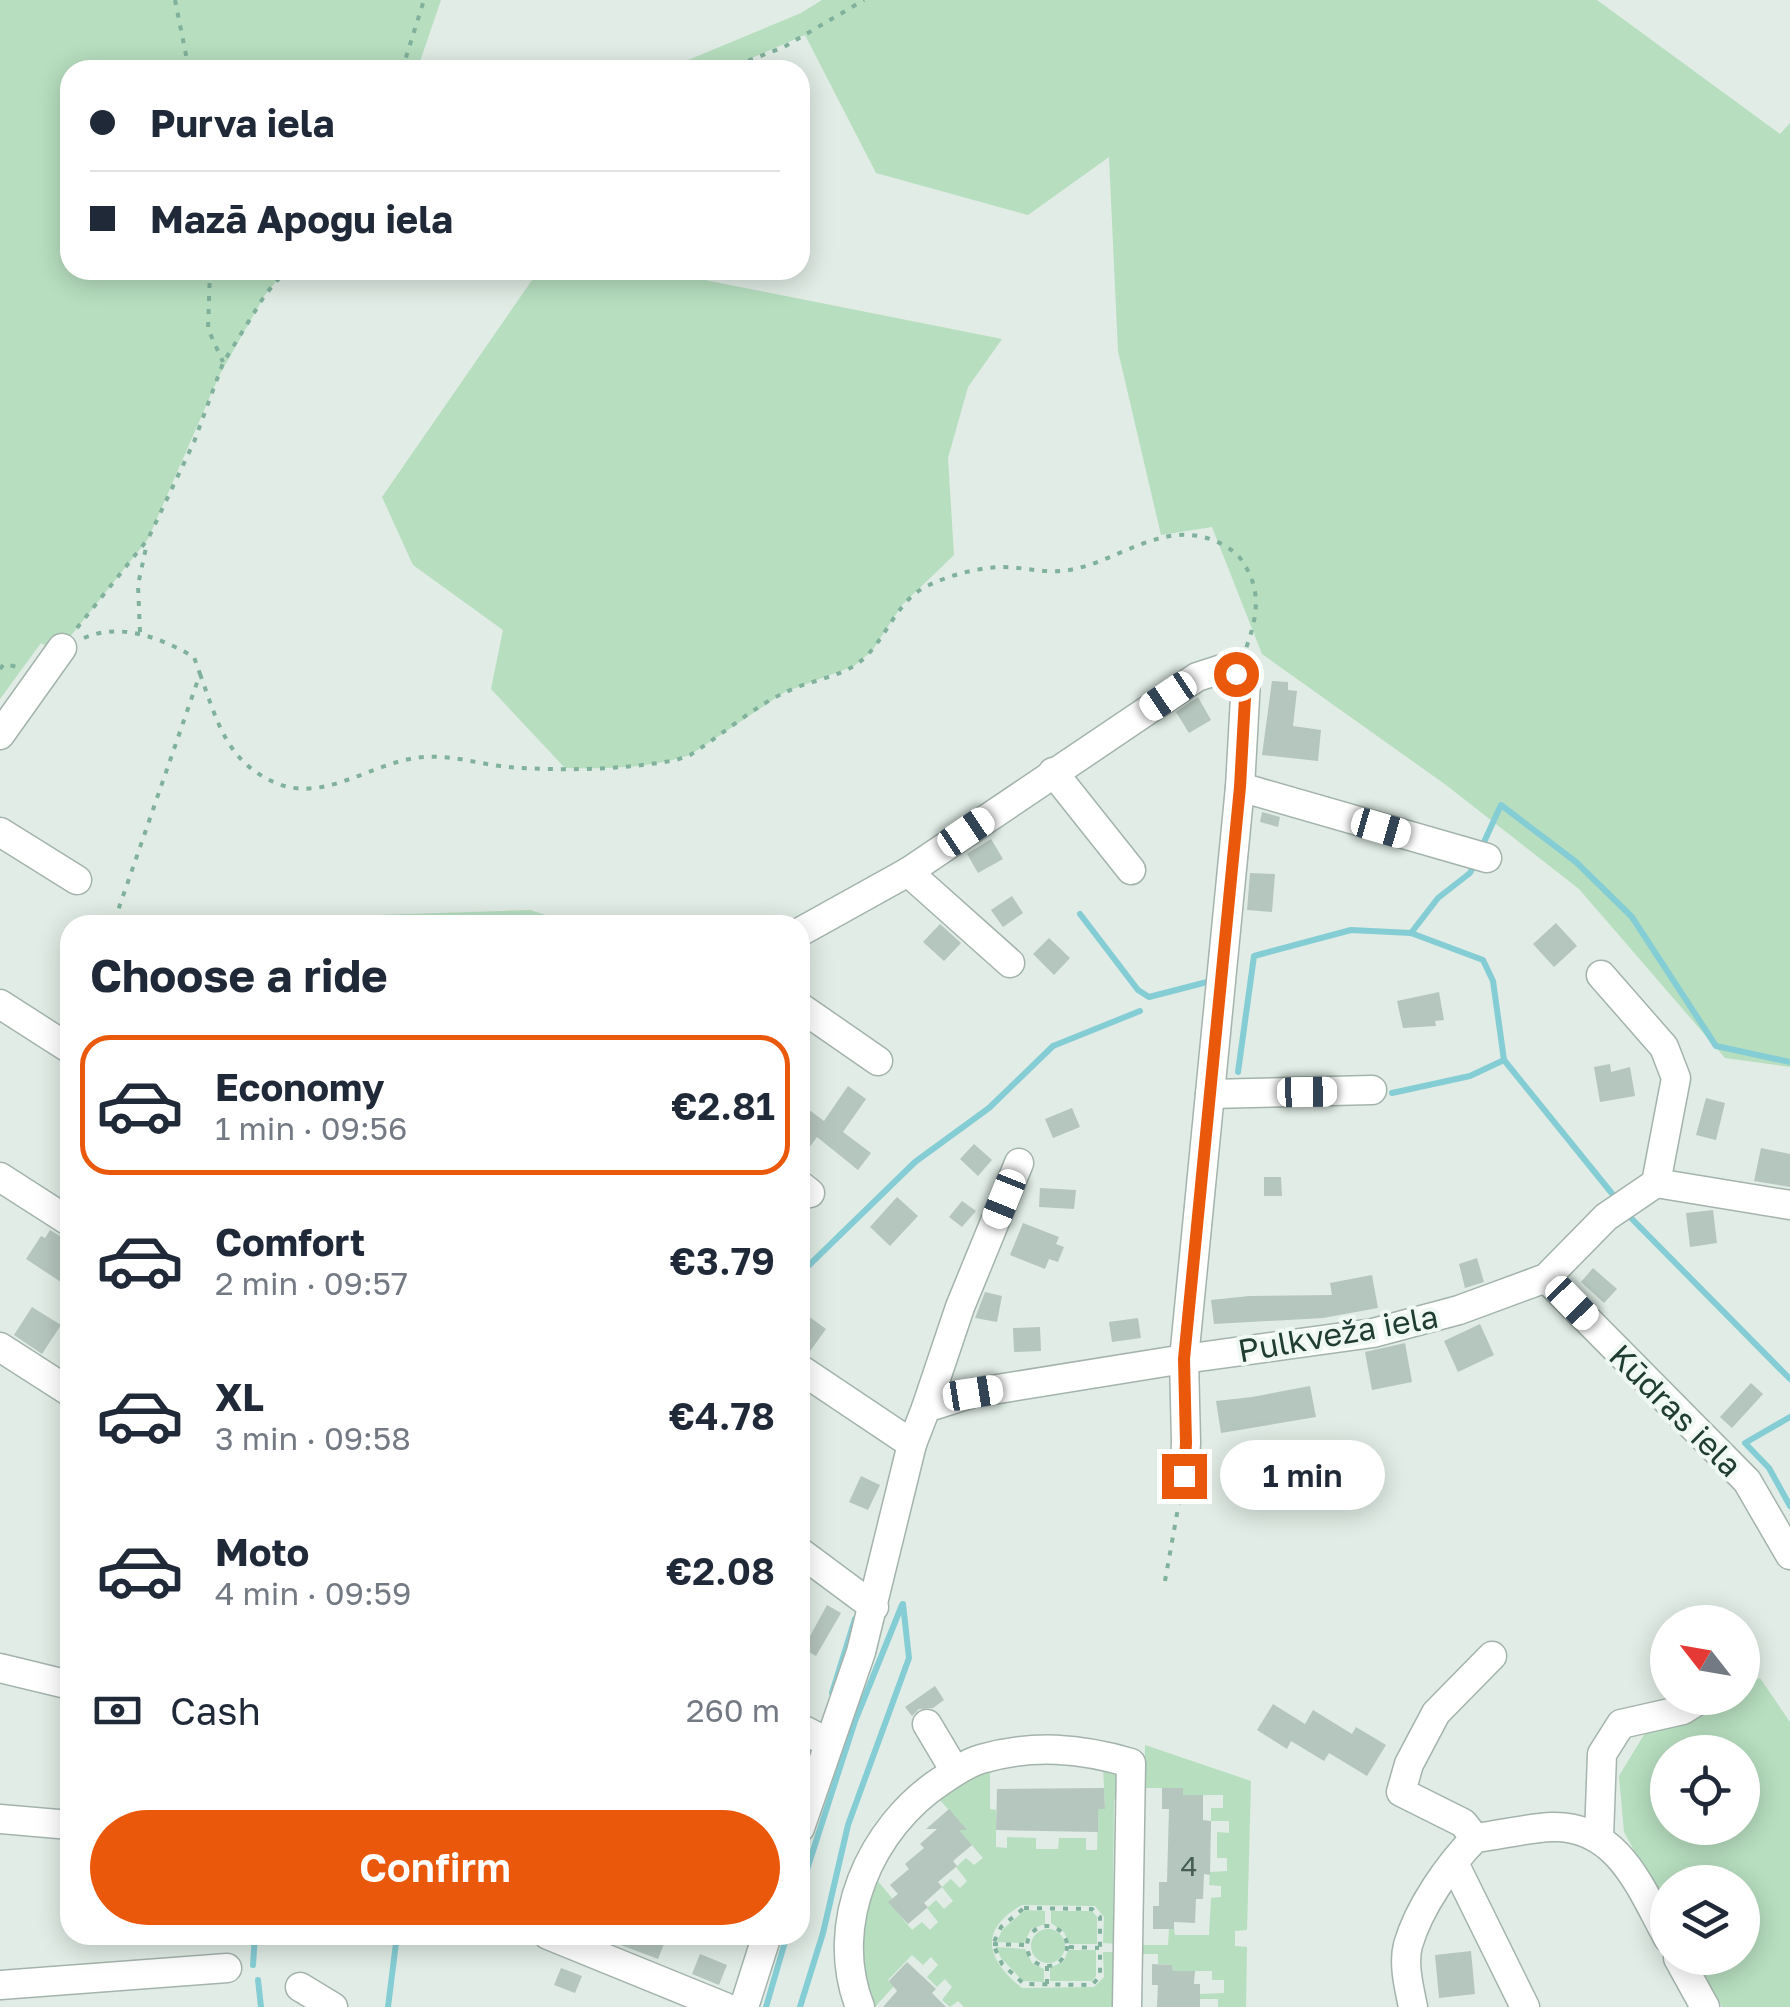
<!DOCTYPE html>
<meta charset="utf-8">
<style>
body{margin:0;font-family:"Golos Text",sans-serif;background:#f2f2f3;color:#1f2937;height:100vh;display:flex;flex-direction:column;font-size:38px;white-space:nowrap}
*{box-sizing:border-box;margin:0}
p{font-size:32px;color:#747a83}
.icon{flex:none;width:55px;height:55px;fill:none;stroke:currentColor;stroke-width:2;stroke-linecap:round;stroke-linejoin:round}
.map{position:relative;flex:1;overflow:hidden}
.panel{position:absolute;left:60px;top:915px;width:750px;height:1030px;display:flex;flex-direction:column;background:#fff;border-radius:30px;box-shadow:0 5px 25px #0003}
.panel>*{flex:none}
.hud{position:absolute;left:60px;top:60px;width:750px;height:220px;border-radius:30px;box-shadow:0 5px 25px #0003;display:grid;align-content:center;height:220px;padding:0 30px;background:#fff}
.needle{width:65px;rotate:301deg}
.buttons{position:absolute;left:1650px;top:1605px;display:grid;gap:20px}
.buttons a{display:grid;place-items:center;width:110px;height:110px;border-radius:50%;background:#fff;box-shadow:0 5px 25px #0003;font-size:50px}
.end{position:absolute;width:45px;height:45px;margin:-22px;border:12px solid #ea580c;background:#fff;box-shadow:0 0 0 5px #fff}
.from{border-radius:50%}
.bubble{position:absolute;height:70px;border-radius:35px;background:#fff;box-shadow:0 5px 25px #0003;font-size:32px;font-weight:600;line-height:70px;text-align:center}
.car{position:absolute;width:30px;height:60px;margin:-30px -15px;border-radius:12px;box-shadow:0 0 8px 2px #0007;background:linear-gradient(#fff 24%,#345 0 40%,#fff 0 76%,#345 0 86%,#fff 0)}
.hud b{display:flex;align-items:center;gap:35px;height:95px;font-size:38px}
.hud b+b{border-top:2px solid #e0e1e3}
.hud i{width:25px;height:25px;background:#1f2937}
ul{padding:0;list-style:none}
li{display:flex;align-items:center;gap:30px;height:140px;margin:0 20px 15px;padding:0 10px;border:5px solid transparent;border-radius:30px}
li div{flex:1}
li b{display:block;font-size:38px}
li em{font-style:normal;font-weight:600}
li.current{border-color:#ea580c}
li>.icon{width:90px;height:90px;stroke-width:1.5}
h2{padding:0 30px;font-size:45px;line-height:120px}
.pay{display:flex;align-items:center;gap:25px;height:110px;padding:0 30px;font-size:38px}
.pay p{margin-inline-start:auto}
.primary-button{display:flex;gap:20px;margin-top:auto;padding:20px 30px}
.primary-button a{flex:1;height:115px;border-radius:60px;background:#ea580c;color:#fff;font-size:40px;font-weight:600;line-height:115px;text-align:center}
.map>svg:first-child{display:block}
.green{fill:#b7debf;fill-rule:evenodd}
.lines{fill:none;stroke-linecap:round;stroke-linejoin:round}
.stream{stroke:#85cdd4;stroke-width:6}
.building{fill:#b5c6be}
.minor-casing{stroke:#a3b4ac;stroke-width:31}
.path{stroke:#7fb19d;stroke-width:4;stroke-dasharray:5 8;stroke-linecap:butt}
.minor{stroke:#fff;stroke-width:28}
.route{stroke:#ea580c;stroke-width:12}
.labels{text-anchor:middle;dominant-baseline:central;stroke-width:8;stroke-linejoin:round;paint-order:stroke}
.number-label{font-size:28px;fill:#455f56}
.street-label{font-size:32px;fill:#203d33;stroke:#f0f8f4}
</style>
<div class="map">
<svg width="1790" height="2007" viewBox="0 0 1790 2007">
<rect width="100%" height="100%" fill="#e0ece5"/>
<g class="green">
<polygon points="0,0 441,0 417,70 70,70 70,270 286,270 265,295 219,376 148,539 62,647 61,656 41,643 0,699"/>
<polygon points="822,0 1597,0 1780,134 1790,123 1790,1067 1725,1058 1579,889 1446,785 1262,654 1212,527 1161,535 1118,351 1109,157 1028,215 876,173 805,35 724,70 664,70 801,13"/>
<path d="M539 270H655L1002 339 968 387 948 458 954 555 902 605 872 651 854 666 785 692 690 755C651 768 606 769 565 768L491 689 503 630 413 565 382 497Z"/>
<polygon points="530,910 577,925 341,925 344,916"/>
<path d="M1760 1678 1790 1722V2007H1722L1692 1958H1742V1882H1668L1667 1911 1624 1832 1619 1776 1645 1733 1719 1698H1742L1743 1686ZM1668 1752H1742V1828H1668Z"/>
<polygon points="1145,1745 1251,1781 1247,1930 1235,1931 1235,1946 1247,1947 1246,2007 1218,2007 1218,1999 1200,1999 1200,1994 1224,1993 1224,1980 1212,1980 1212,1971 1173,1971 1172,1965 1158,1964 1158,1954 1143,1954 1143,1945 1168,1945 1169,1929 1174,1929 1175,1935 1209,1935 1211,1898 1221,1897 1221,1886 1209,1885 1210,1872 1227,1871 1227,1858 1217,1858 1217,1832 1229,1833 1229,1821 1211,1821 1211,1808 1223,1808 1223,1795 1183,1795 1182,1788 1144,1788"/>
<path d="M1103 1768 1119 1770 1122 1790 1114 1800 1113 1900 1120 1911 1118 1944 1103 1943 1104 1917 1095 1906 1022 1905C978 1930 986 1959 1022 1988L1094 1987 1104 1977 1103 1952H1118V2007H964L958 2001 950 2007 942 2000 952 1987 945 1979 937 1987 927 1977 938 1965 931 1957 923 1965 912 1955 888 1980 894 1986 875 2007C858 1962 862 1923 876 1879L892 1898 889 1902 912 1930 922 1922 930 1930 938 1922 927 1908 936 1900 944 1909 953 1901 942 1887 951 1879 960 1888 967 1881 956 1867 966 1858 974 1865 983 1858 957 1828 961 1823 937 1797 990 1770V1809L996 1810V1847L1007 1848V1837L1036 1838V1849H1058L1059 1838H1086V1850H1097L1098 1809 1105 1808Z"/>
<polygon points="1025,1910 1045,1911 1045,1924 1031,1929 1024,1943 997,1942 1002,1930"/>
<polygon points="1051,1911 1092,1911 1097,1917 1097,1944 1069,1944 1064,1932 1051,1923"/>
<circle cx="1048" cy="1946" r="17"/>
<polygon points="996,1947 1025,1949 1032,1963 1044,1969 1044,1982 1023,1981 1001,1958"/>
<polygon points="1068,1950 1096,1950 1096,1976 1092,1981 1050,1981 1050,1968 1064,1961"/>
</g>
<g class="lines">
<g class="stream">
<polyline points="1484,842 1501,805 1576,862 1632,917 1716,1046 1790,1062"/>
<polyline points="1080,914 1138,990 1149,997 1211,981"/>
<polyline points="1411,933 1438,898 1470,873 1475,863"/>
<polyline points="1238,1072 1254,956 1351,930 1411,933 1483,960 1493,981 1504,1060 1614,1196"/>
<polyline points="1392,1093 1470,1076 1504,1060"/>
<polyline points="1632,1219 1790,1379"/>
<polyline points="800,1274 915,1162 989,1108 1053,1046 1140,1011"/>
<polyline points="1790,1417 1745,1443 1769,1468 1790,1506"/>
<polyline points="832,1693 855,1619"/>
<polyline points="800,1891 855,1721 902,1605"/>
<polyline points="253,1965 255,1935"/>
<polyline points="258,1980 261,2007"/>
<polyline points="388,2007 397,1935"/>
<polyline points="766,2007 787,1935"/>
<polyline points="800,2007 823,1933 848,1825 909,1658 903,1604"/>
</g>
</g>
<g class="building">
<polygon points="1272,681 1288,682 1288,690 1297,691 1293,726 1321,730 1318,761 1262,755"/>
<polygon points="1198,697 1211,720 1189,733 1176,712"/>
<polygon points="1262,812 1280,817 1278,827 1260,822"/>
<polygon points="991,839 1003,859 978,873 967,854"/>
<polygon points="1250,873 1275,874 1272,912 1247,910"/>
<polygon points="1012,896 1023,913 1003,927 991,910"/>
<polygon points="1556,923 1577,946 1554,967 1533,944"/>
<polygon points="940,924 961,943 944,961 923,942"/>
<polygon points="1049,938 1070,958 1054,975 1033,954"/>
<polygon points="1439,992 1444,1020 1435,1021 1436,1026 1403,1028 1397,1001"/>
<polygon points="1610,1064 1611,1072 1630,1067 1635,1096 1600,1102 1594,1067"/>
<polygon points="848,1086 866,1099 843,1132 871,1153 858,1170 817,1137 800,1160 800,1103 824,1121"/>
<polygon points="1706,1098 1725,1103 1716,1140 1696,1135"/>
<polygon points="1072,1108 1080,1127 1053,1138 1045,1119"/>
<polygon points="974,1144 992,1160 978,1176 960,1159"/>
<polygon points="1761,1148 1790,1154 1790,1187 1754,1181"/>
<polygon points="1264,1177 1281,1177 1282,1196 1264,1196"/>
<polygon points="1040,1188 1076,1190 1074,1209 1039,1207"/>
<polygon points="897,1197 918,1216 890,1246 870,1227"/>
<polygon points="962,1201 976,1211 962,1227 949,1217"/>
<polygon points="1713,1210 1717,1243 1690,1247 1686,1213"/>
<polygon points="1023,1223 1059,1237 1056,1244 1064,1247 1058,1262 1049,1259 1045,1269 1010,1255"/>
<polygon points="50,1230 70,1242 70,1288 26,1259 41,1236 45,1238"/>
<polygon points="1477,1258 1484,1282 1465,1288 1459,1264"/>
<polygon points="1593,1268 1617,1289 1604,1303 1581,1282"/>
<polygon points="1372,1275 1378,1308 1323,1318 1214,1324 1211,1300 1249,1296 1332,1295 1330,1283"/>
<polygon points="985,1292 1002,1296 997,1322 975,1318"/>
<polygon points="32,1307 61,1325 42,1354 14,1335"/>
<polygon points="800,1310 826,1329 808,1354 800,1352"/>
<polygon points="1138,1318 1141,1338 1112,1342 1109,1322"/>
<polygon points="1480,1324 1494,1355 1458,1372 1444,1341"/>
<polygon points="1040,1327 1041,1351 1014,1352 1013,1328"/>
<polygon points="1405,1343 1412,1382 1372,1390 1365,1352"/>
<polygon points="1751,1383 1763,1394 1732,1428 1720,1417"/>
<polygon points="1310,1386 1316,1417 1221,1433 1216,1401 1252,1397"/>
<polygon points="861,1476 880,1485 868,1510 849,1502"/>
<polygon points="827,1605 841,1613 816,1656 803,1649"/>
<polygon points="935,1686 944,1700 933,1708 919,1709 912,1716 905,1707"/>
<polygon points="1273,1704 1305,1724 1313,1710 1352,1734 1356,1727 1386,1745 1367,1776 1329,1753 1324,1761 1291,1741 1287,1749 1257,1730"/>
<polygon points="1104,1788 1105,1809 1098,1809 1098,1832 996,1830 997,1789"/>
<polygon points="1162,1788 1183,1788 1183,1795 1203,1795 1203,1820 1211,1821 1210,1875 1204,1874 1203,1899 1196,1899 1195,1923 1174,1922 1174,1929 1153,1929 1153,1906 1159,1906 1159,1882 1167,1882 1169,1809 1162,1809"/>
<polygon points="949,1809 967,1830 959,1830 972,1845 953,1861 957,1866 938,1882 942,1887 924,1903 928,1907 908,1924 888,1902 898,1894 890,1885 909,1869 905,1864 924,1848 920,1844 937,1829 926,1829"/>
<polygon points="594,1935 656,1935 666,1939 658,1959"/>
<polygon points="1471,1951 1475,1994 1439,1998 1435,1955"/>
<polygon points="700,1954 727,1965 719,1985 692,1974"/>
<polygon points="907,1962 936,1989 932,1993 946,2007 883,2007 897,1991 889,1981"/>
<polygon points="1152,1964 1172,1965 1173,1971 1195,1971 1194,1984 1200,1984 1200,2007 1157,2007 1158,1985 1152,1985"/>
<polygon points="561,1968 582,1976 575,1993 554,1985"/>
</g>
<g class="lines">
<defs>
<g id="minor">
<polyline points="0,735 62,648"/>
<polyline points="1053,772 1131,870"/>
<polyline points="1240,787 1487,858"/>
<polyline points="0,832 77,880"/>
<polyline points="908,872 1010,963"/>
<polyline points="800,932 908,872 1197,677 1225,668 1246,680 1240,787 1184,1359 1186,1443 1184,1476"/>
<polyline points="1601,975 1664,1047 1676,1078 1656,1183"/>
<polyline points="0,1004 70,1049"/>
<polyline points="800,1007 878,1061"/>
<polyline points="1210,1094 1372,1090"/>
<polyline points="0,1177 70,1222"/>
<polyline points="800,1185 810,1193"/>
<polyline points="1546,1278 1747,1481 1790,1555"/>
<polyline points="0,1347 70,1392"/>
<polyline points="800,1369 912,1444"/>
<polyline points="926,1408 960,1307 1019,1163"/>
<polyline points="800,1552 874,1607"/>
<polyline points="0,1668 70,1685"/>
<polyline points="927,1724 955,1771"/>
<polyline points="800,1728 827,1742"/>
<polyline points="0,1819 70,1825"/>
<polyline points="800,1828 861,1652 912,1444 926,1408 973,1393 1184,1359 1373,1333 1459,1310 1546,1278 1606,1217 1656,1183 1790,1205"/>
<polyline points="1599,1837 1602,1754 1621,1724 1683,1710 1702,1698"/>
<polyline points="1475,1838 1463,1823 1401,1792 1409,1764 1436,1713 1492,1656"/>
<polyline points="1454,1863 1525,2007"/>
<polyline points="548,1935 725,2007"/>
<polyline points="1678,1958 1705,2007"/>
<polyline points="0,1985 227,1968"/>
<polyline points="300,1987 333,2007"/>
<polyline points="744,2007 767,1935"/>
<path d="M860 2007C827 1924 871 1827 941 1781 953 1773 967 1763 981 1759 1033 1744 1080 1748 1131 1763L1127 2007"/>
<path d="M1413 2007C1409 1987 1403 1964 1408 1945 1419 1907 1448 1866 1475 1838 1500 1835 1527 1828 1552 1827 1618 1825 1641 1889 1668 1938"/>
</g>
</defs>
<use href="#minor" class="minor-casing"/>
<g class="path">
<polyline points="175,0 189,70"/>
<polyline points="402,70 424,0"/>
<polyline points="724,70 784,47 864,0"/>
<polyline points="210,270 208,329 223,362"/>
<polyline points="77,628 148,539 194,442 223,363 265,295 286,270"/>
<polyline points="140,632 138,585 147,543"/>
<path d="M84 638C121 622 161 638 194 657L200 674 113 925"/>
<polyline points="0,669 4,664 18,667"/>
<path d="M200 674C217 720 226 762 276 783 323 803 370 764 416 758 447 753 477 764 508 767 562 771 622 770 676 760L690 755C721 736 754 706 786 692 808 681 836 678 857 664 886 643 894 602 927 586 950 575 976 568 1001 567 1024 567 1046 574 1069 570 1118 562 1163 519 1215 541 1227 546 1238 553 1244 564 1263 593 1256 621 1245 651"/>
<polyline points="1165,1581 1180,1497"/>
<polygon points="1024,1908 1092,1909 1100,1917 1100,1976 1092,1985 1024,1984 1002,1964 993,1944 1001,1927"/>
<circle cx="1047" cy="1946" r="20"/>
<polyline points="993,1944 1027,1945"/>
<polyline points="1069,1947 1099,1948"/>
<polyline points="1047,1966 1047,1985"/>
</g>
<use href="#minor" class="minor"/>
</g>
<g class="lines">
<polyline class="route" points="1184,1476 1186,1443 1184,1359 1240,787 1246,680 1236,674"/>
</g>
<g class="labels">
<g class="number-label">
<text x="1189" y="1865">4</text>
</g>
<g class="street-label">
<text transform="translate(1338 1333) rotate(-10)">Pulkveža iela</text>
<text transform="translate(1676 1410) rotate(45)">Kūdras iela</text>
</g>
</g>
</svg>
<div class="buttons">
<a><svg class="needle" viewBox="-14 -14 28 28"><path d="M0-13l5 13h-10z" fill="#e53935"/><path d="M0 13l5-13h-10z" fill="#747a83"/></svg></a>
<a><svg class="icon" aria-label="locate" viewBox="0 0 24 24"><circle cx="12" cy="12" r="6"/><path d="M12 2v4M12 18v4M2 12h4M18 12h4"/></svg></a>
<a><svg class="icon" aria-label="layers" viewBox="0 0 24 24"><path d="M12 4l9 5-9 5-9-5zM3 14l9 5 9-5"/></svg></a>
</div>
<i class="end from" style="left:1236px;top:674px"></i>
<i class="end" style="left:1184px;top:1476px"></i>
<div class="bubble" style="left:1220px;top:1440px;width:165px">1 min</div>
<i class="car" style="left:1168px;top:696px;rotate:236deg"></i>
<i class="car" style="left:1381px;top:828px;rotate:106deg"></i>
<i class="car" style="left:966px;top:832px;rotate:56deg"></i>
<i class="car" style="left:1307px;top:1092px;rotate:89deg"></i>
<i class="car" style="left:1004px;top:1199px;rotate:202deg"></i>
<i class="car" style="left:1572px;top:1303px;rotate:136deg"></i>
<i class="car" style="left:973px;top:1393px;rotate:81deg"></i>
<div class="hud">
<b><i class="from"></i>Purva iela</b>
<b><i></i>Mazā Apogu iela</b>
</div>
<section class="panel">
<h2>Choose a ride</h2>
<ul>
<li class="current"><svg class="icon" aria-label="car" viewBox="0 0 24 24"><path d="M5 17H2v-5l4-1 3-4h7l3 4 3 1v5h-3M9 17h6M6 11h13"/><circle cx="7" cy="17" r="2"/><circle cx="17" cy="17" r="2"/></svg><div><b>Economy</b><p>1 min · 09:56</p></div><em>€2.81</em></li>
<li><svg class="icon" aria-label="car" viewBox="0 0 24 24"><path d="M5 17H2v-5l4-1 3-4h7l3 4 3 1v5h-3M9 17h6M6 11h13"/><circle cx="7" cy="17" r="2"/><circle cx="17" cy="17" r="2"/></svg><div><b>Comfort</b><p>2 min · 09:57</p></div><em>€3.79</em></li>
<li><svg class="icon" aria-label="car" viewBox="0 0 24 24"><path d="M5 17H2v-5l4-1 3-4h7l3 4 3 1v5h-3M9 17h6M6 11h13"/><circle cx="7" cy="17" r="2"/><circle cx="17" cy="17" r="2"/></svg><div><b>XL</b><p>3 min · 09:58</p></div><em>€4.78</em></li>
<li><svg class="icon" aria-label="car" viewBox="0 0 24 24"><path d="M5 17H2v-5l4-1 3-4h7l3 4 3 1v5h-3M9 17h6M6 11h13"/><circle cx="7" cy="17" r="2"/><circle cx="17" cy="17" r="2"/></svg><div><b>Moto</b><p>4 min · 09:59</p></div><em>€2.08</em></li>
</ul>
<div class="pay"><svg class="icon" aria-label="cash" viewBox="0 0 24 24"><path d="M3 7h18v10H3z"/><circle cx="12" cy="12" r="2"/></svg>Cash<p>260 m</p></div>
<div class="primary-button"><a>Confirm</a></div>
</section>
</div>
